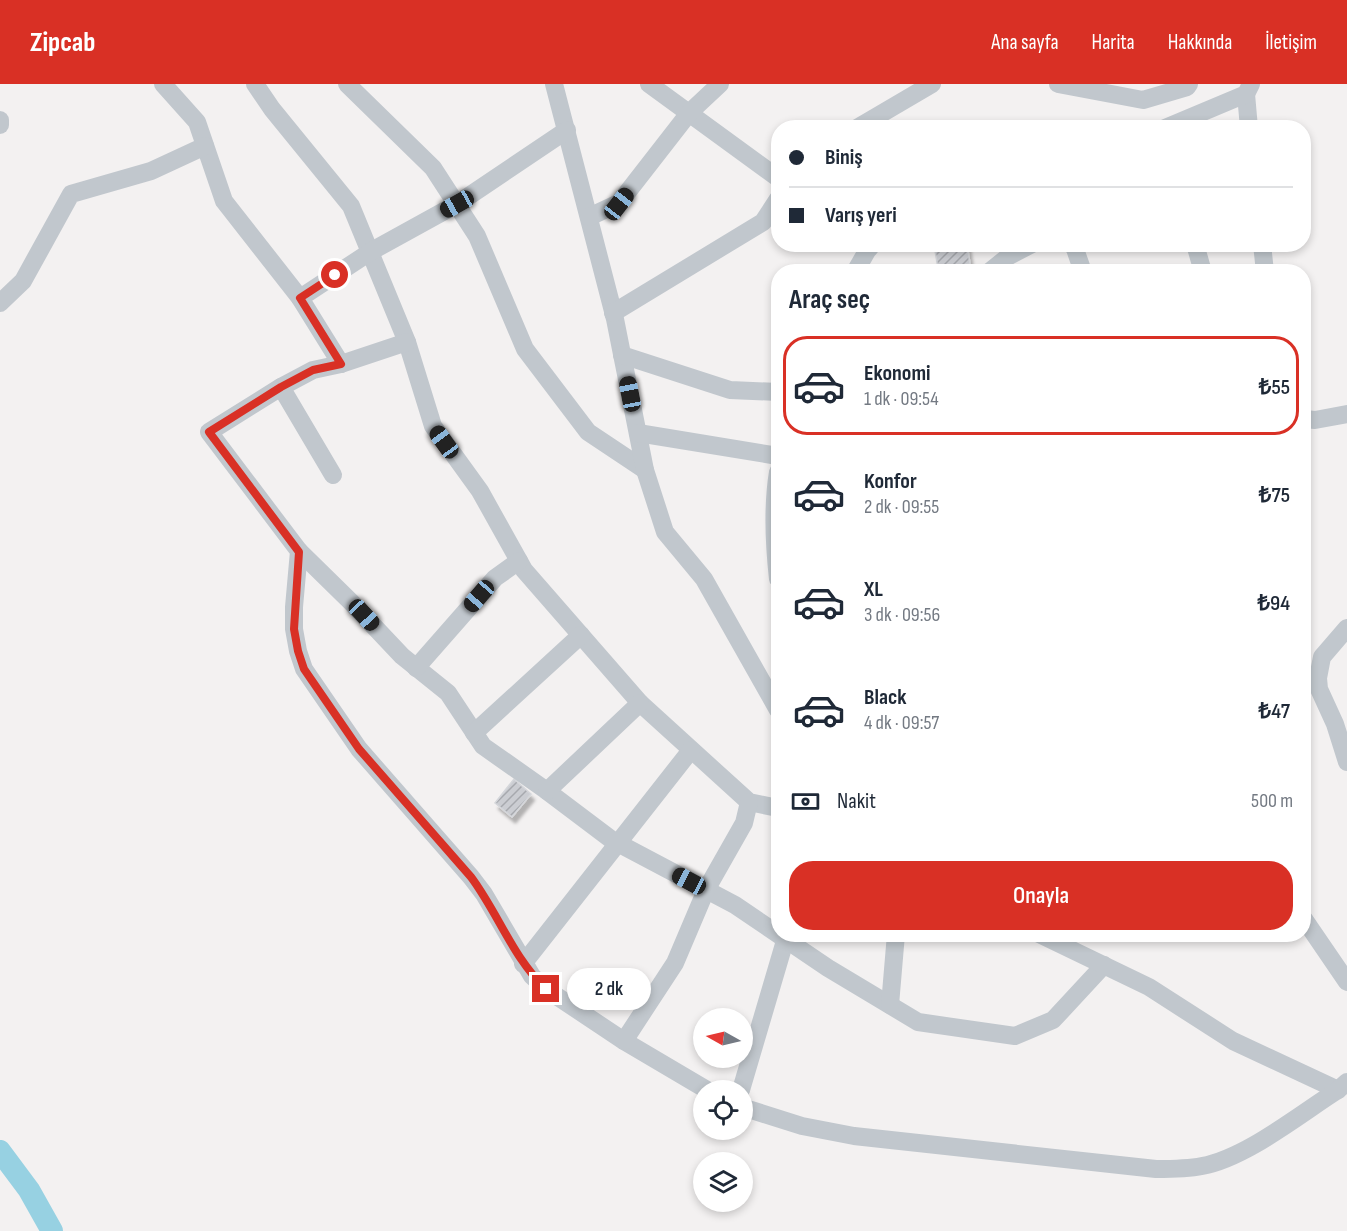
<!DOCTYPE html>
<html lang="tr">
<meta charset="utf-8">
<style>
body{margin:0;font-family:"Sofia Sans Condensed",sans-serif;background:#f2f2f3;color:#1f2937;height:100vh;display:flex;flex-direction:column;font-size:22px;white-space:nowrap}
*{box-sizing:border-box;margin:0}
p{font-size:20px;color:#747a83}
.icon{flex:none;width:33px;height:33px;fill:none;stroke:currentColor;stroke-width:2;stroke-linecap:round;stroke-linejoin:round}
.map{position:relative;flex:1;overflow:hidden}
.panel{position:absolute;left:771px;top:180px;width:540px;height:678px;display:flex;flex-direction:column;background:#fff;border-radius:24px;box-shadow:0 3px 9px #0003}
.panel>*{flex:none}
.banner{position:absolute;left:771px;top:36px;width:540px;height:132px;border-radius:24px;box-shadow:0 3px 9px #0003;display:grid;align-content:center;height:132px;padding:0 18px;background:#fff}
.needle{width:39px;rotate:278deg}
.controls{position:absolute;left:693px;top:924px;display:grid;gap:12px}
.controls a{display:grid;place-items:center;width:60px;height:60px;border-radius:50%;background:#fff;box-shadow:0 3px 9px #0003;font-size:30px}
.end{position:absolute;width:27px;height:27px;margin:-14px;border:8px solid #d93025;background:#fff;box-shadow:0 0 0 3px #fff}
.from{border-radius:50%}
.bubble{position:absolute;height:42px;border-radius:21px;background:#fff;box-shadow:0 3px 9px #0003;font-size:20px;font-weight:600;line-height:42px;text-align:center}
.car{position:absolute;width:18px;height:36px;margin:-18px -9px;border-radius:8px;box-shadow:0 0 4px 2px #0007;background:linear-gradient(#222 24%,#8ab4d8 0 40%,#222 0 76%,#8ab4d8 0 86%,#222 0)}
.banner b{display:flex;align-items:center;gap:21px;height:57px;font-size:22px}
.banner b+b{border-top:2px solid #e0e1e3}
.banner i{width:15px;height:15px;background:#1f2937}
ul{padding:0;list-style:none}
li{display:flex;align-items:center;gap:18px;height:99px;margin:0 12px 9px;padding:0 6px;border:3px solid transparent;border-radius:24px}
li div{flex:1}
li b{display:block;font-size:22px}
li em{font-style:normal;font-weight:600}
li.selected{border-color:#d93025}
li>.icon{width:54px;height:54px;stroke-width:1.5}
h2{padding:0 18px;font-size:27px;line-height:72px}
.pay{display:flex;align-items:center;gap:15px;height:66px;padding:0 18px;font-size:22px}
.pay p{margin-inline-start:auto}
.primary-button{display:flex;gap:12px;margin-top:auto;padding:12px 18px}
.primary-button a{flex:1;height:69px;border-radius:24px;background:#d93025;color:#fff;font-size:24px;font-weight:600;line-height:69px;text-align:center}
header{display:flex;align-items:center;gap:36px;box-sizing:border-box;height:84px;padding:0 30px;background:#d93025;color:#fff}
header strong{font-size:28px}
nav{display:flex;gap:33px;margin-inline-start:auto;font-size:21px}
.map>svg:first-child{display:block}
.lines{fill:none;stroke-linecap:round;stroke-linejoin:round}
.river{stroke:#97d1e2;stroke-width:22}
.building{fill:url(#building-hatch);stroke:#d5d7db;stroke-width:1.5;filter:url(#shadow)}
.minor{stroke:#c1c7cd;stroke-width:18}
.route{stroke:#d93025;stroke-width:8}
</style>
<header>
<strong>Zipcab</strong>
<nav><a>Ana sayfa</a><a>Harita</a><a>Hakkında</a><a>İletişim</a></nav>
</header>
<div class="map">
<svg width="1347" height="1147" viewBox="0 0 1347 1147">
<defs>
<pattern id="building-hatch" width="6" height="6" patternUnits="userSpaceOnUse" patternTransform="scale(1.5)"><rect width="6" height="6" fill="#cbcdd2"/><path d="M-1 1l2-2M0 6l6-6M5 7l2-2" fill="none" stroke="#a7a9ae"/></pattern>
<filter id="shadow"><feDropShadow dx="3.5" dy="6" stdDeviation="1.5" flood-color="#0004"/></filter>
</defs>
<rect width="100%" height="100%" fill="#f3f1f1"/>
<g class="lines">
<polyline class="river" points="0,1067 29,1106 52,1147"/>
</g>
<g class="building">
<polygon points="934,160 967,160 970,180 938,185"/>
<polygon points="514,695 531,710 512,733 495,719"/>
</g>
<g class="lines">
<g class="minor">
<polyline points="163,0 197,38 224,117 300,214 341,280"/>
<polyline points="255,0 272,25 351,122 407,258 433,342 480,407 524,486 640,619 749,718 778,724"/>
<polyline points="347,0 433,84 477,152 525,265 588,348 645,386"/>
<polyline points="554,0 615,235 645,386 665,448 704,495 778,626"/>
<polyline points="649,0 778,94"/>
<polyline points="1058,0 1143,16 1187,3 1189,0"/>
<polyline points="1246,10 1249,44"/>
<polyline points="0,36 0,41"/>
<polyline points="857,44 932,0"/>
<polyline points="1165,44 1246,10 1251,0"/>
<polyline points="589,133 619,119 689,29 720,0"/>
<polyline points="1072,160 1075,165 1083,188"/>
<polyline points="1195,160 1203,188"/>
<polyline points="1262,160 1265,188"/>
<polyline points="855,188 867,167 873,160"/>
<polyline points="989,188 1009,172 1032,160"/>
<polyline points="300,214 370,168 457,120 567,46"/>
<polyline points="0,219 23,197 71,110 151,87 205,62"/>
<polyline points="613,229 763,138 778,115"/>
<polyline points="407,258 341,280 313,286 281,303 209,348 299,467 294,523 294,545 298,567 304,585 359,665 471,793 484,810 532,892 546,905 624,957 707,1006"/>
<polyline points="622,271 730,306 778,308"/>
<polyline points="281,303 333,391"/>
<polyline points="1304,335 1315,336 1347,330"/>
<polyline points="638,349 778,372"/>
<path d="M778 388C772 424 774 459 778 495"/>
<polyline points="299,467 351,518 402,572 448,609 483,662 547,707 612,756 735,821 828,884 918,938 1015,952 1053,936 1104,881"/>
<polyline points="1347,544 1322,573 1318,594 1319,605 1335,640 1347,678"/>
<polyline points="416,584 495,494 519,477"/>
<polyline points="474,649 581,551"/>
<polyline points="547,707 640,619"/>
<polyline points="1304,835 1347,898"/>
<polyline points="1039,850 1149,903 1233,957 1338,1006"/>
<polyline points="523,880 691,666"/>
<polyline points="890,921 896,850"/>
<polyline points="624,957 675,879 706,806 744,739 749,718"/>
<polyline points="741,1006 787,850"/>
<path d="M742 1023 802 1042 854 1052 1156 1085C1172 1085 1187 1085 1202 1082 1246 1074 1300 1030 1338 1006L1347 998"/>
</g>
</g>
<g class="lines">
<path class="route" d="M335 191 300 214 341 280 313 286 281 303 209 348 299 468 294 545 298 567 304 585 359 665 471 793C498 829 513 874 546 905"/>
</g>
</svg>
<div class="controls">
<a><svg class="needle" viewBox="-14 -14 28 28"><path d="M0-13l5 13h-10z" fill="#e53935"/><path d="M0 13l5-13h-10z" fill="#747a83"/></svg></a>
<a><svg class="icon" aria-label="locate" viewBox="0 0 24 24"><circle cx="12" cy="12" r="6"/><path d="M12 2v4M12 18v4M2 12h4M18 12h4"/></svg></a>
<a><svg class="icon" aria-label="layers" viewBox="0 0 24 24"><path d="M12 4l9 5-9 5-9-5zM3 14l9 5 9-5"/></svg></a>
</div>
<i class="end from" style="left:335px;top:191px"></i>
<i class="end" style="left:546px;top:905px"></i>
<div class="bubble" style="left:567px;top:884px;width:84px">2 dk</div>
<i class="car" style="left:457px;top:120px;rotate:241deg"></i>
<i class="car" style="left:619px;top:120px;rotate:38deg"></i>
<i class="car" style="left:630px;top:310px;rotate:349deg"></i>
<i class="car" style="left:444px;top:358px;rotate:324deg"></i>
<i class="car" style="left:479px;top:512px;rotate:221deg"></i>
<i class="car" style="left:364px;top:531px;rotate:137deg"></i>
<i class="car" style="left:689px;top:797px;rotate:298deg"></i>
<div class="banner">
<b><i class="from"></i>Biniş</b>
<b><i></i>Varış yeri</b>
</div>
<section class="panel">
<h2>Araç seç</h2>
<ul>
<li class="selected"><svg class="icon" aria-label="car" viewBox="0 0 24 24"><path d="M5 17H2v-5l4-1 3-4h7l3 4 3 1v5h-3M9 17h6M6 11h13"/><circle cx="7" cy="17" r="2"/><circle cx="17" cy="17" r="2"/></svg><div><b>Ekonomi</b><p>1 dk · 09:54</p></div><em>₺55</em></li>
<li><svg class="icon" aria-label="car" viewBox="0 0 24 24"><path d="M5 17H2v-5l4-1 3-4h7l3 4 3 1v5h-3M9 17h6M6 11h13"/><circle cx="7" cy="17" r="2"/><circle cx="17" cy="17" r="2"/></svg><div><b>Konfor</b><p>2 dk · 09:55</p></div><em>₺75</em></li>
<li><svg class="icon" aria-label="car" viewBox="0 0 24 24"><path d="M5 17H2v-5l4-1 3-4h7l3 4 3 1v5h-3M9 17h6M6 11h13"/><circle cx="7" cy="17" r="2"/><circle cx="17" cy="17" r="2"/></svg><div><b>XL</b><p>3 dk · 09:56</p></div><em>₺94</em></li>
<li><svg class="icon" aria-label="car" viewBox="0 0 24 24"><path d="M5 17H2v-5l4-1 3-4h7l3 4 3 1v5h-3M9 17h6M6 11h13"/><circle cx="7" cy="17" r="2"/><circle cx="17" cy="17" r="2"/></svg><div><b>Black</b><p>4 dk · 09:57</p></div><em>₺47</em></li>
</ul>
<div class="pay"><svg class="icon" aria-label="cash" viewBox="0 0 24 24"><path d="M3 7h18v10H3z"/><circle cx="12" cy="12" r="2"/></svg>Nakit<p>500 m</p></div>
<div class="primary-button"><a>Onayla</a></div>
</section>
</div>
